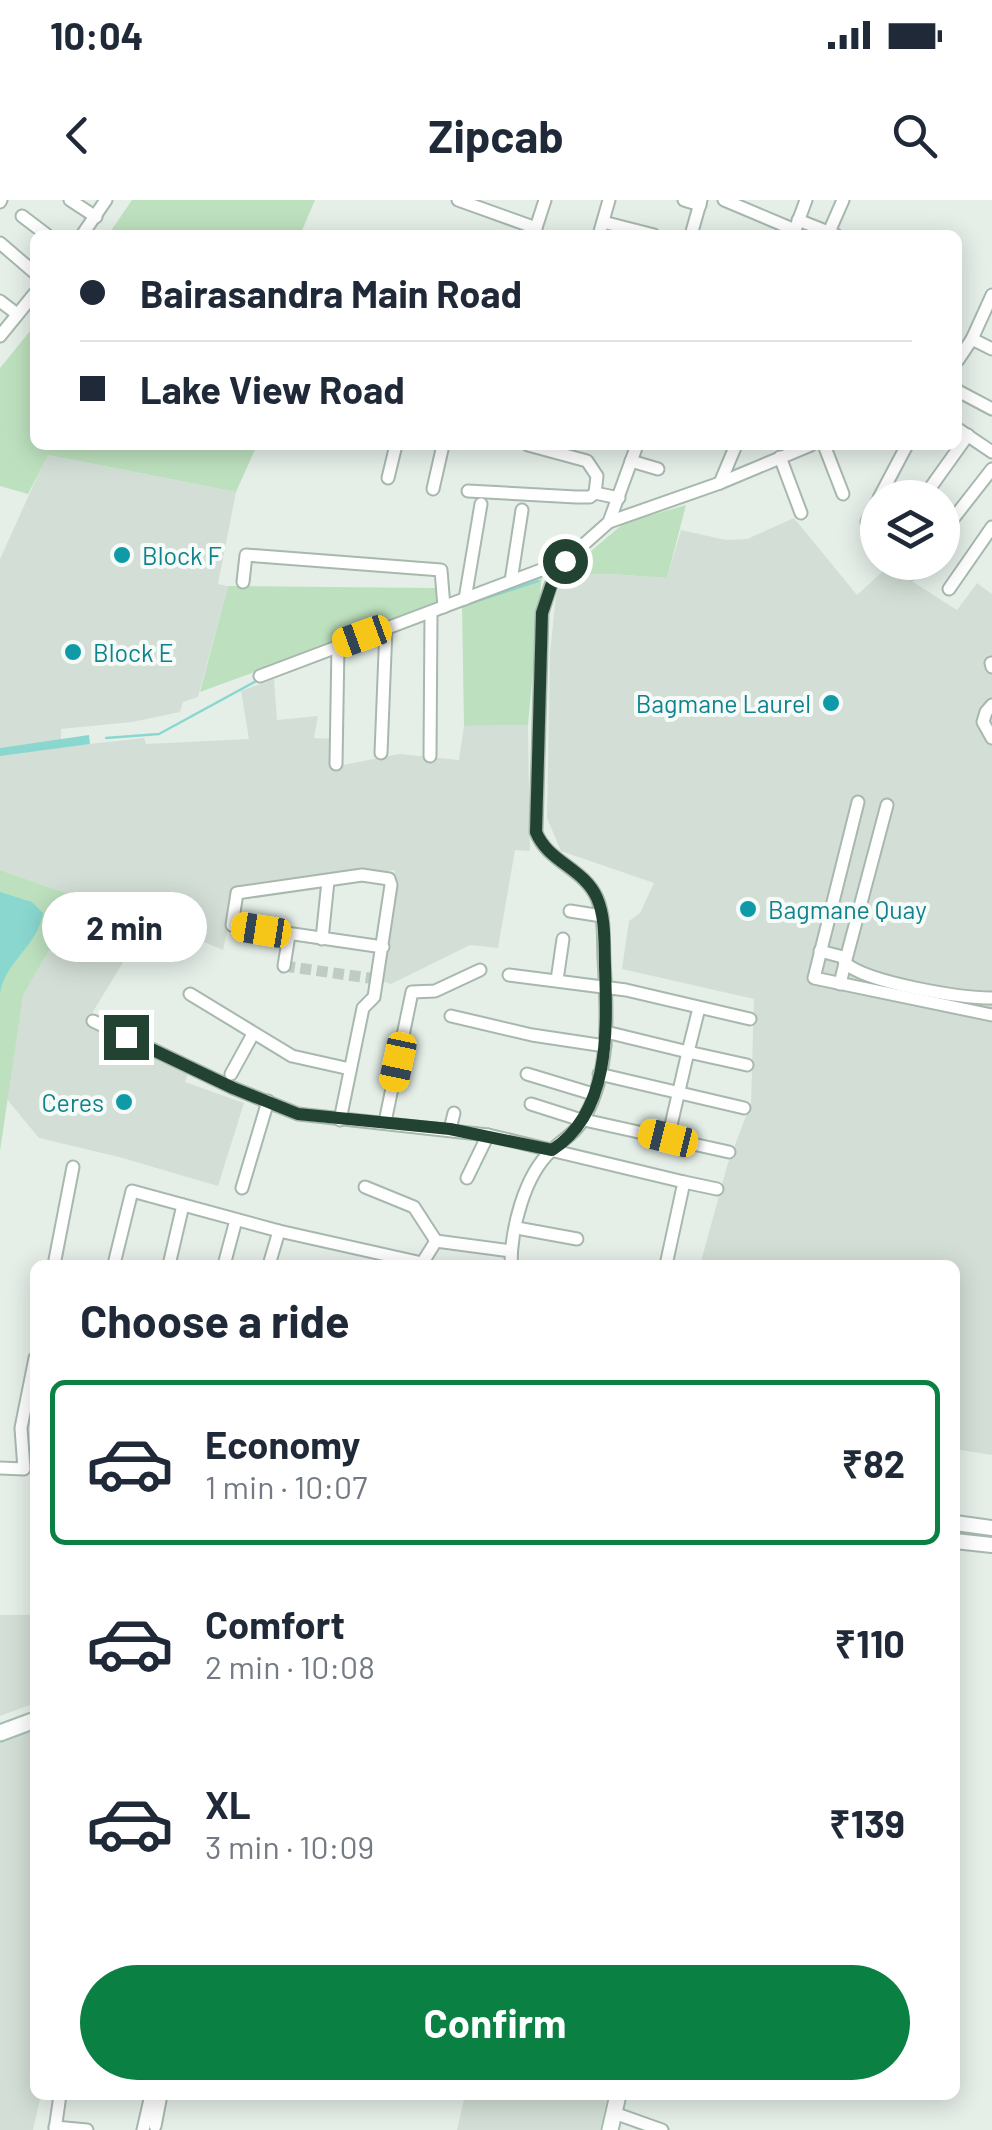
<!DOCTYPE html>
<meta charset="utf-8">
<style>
body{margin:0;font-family:Barlow,sans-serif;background:#f6f6f7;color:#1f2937;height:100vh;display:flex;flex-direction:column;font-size:38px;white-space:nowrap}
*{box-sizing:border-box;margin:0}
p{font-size:32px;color:#747a83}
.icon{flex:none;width:55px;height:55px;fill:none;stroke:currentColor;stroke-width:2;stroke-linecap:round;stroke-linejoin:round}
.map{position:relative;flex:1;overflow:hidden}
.sheet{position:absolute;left:30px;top:1060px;width:930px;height:840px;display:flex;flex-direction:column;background:#fff;border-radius:15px;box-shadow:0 5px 25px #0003}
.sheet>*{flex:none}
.hud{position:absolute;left:30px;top:30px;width:932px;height:220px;border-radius:15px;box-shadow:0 5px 25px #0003;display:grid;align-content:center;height:220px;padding:0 50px;background:#fff}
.tools{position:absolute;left:860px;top:280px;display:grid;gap:20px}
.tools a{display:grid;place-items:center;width:100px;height:100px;border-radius:50%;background:#fff;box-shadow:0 5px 25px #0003;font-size:50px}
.end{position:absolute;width:45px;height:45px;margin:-22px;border:12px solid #224232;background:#fff;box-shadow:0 0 0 5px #fff}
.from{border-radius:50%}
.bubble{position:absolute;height:70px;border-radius:35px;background:#fff;box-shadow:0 5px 25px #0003;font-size:32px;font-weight:700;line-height:70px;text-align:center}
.car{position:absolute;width:30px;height:60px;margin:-30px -15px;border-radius:12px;box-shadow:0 0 8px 2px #0007;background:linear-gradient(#f5c518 24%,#345 0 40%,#f5c518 0 76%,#345 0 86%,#f5c518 0)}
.hud b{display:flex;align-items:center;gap:35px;height:95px;font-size:38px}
.hud b+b{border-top:2px solid #e0e1e3}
.hud i{width:25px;height:25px;background:#1f2937}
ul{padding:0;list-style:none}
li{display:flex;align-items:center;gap:30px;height:165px;margin:0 20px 15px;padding:0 30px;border:5px solid transparent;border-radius:15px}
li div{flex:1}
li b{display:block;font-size:38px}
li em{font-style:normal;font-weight:700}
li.on{border-color:#0b8043}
li>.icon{width:90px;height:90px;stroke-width:1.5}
h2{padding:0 50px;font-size:45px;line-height:120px}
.action{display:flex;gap:20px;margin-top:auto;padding:20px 50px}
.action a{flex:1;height:115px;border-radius:60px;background:#0b8043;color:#fff;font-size:40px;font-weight:700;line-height:115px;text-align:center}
.status{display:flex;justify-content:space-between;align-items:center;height:70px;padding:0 50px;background:#fff;direction:ltr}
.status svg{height:28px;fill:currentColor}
header{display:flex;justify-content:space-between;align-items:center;height:130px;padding:0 50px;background:#fff;font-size:45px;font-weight:700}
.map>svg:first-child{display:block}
.built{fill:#d3dfd6}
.green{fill:#bde1be}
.water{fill:#8ad7d0}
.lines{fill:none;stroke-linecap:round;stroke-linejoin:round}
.stream{stroke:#8ad7d0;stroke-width:2.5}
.minor-tunnel{stroke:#beccc4;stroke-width:11;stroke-dasharray:11 5.5;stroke-linecap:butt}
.minor-casing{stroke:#a7b8ae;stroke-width:15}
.tertiary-casing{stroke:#a7b8ae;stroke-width:18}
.secondary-casing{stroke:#a5beb0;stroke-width:19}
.minor{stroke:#fff;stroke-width:11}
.tertiary{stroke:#fff;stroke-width:14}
.secondary{stroke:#fff;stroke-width:15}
.route{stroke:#224232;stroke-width:12}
.culture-dot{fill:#0f9aa8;stroke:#f6fbf7;stroke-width:4}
.labels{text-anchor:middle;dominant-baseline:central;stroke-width:8;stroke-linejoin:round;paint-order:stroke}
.culture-label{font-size:25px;fill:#0d838f;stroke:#f6fbf7;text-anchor:start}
</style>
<div class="status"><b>10:04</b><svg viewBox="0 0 49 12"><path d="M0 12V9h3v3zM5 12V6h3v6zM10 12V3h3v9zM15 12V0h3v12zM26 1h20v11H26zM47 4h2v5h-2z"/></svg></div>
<header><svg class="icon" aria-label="back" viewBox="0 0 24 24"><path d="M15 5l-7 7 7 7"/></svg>Zipcab<svg class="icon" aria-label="search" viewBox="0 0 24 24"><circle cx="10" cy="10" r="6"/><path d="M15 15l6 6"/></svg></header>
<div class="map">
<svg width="992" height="1930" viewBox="0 0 992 1930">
<rect width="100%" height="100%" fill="#e5efe8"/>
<g class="built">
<polygon points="47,255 236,292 218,384 228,386 198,497 183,502 180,512 132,522 61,529 61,547 144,538 146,544 249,539 241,491 274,479 277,520 318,516 314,538 334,539 333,567 399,554 459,560 464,526 528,525 530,651 515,650 498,748 470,745 391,784 381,781 395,670 236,692 223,750 177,731 163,760 131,749 88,820 189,870 185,882 244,903 218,986 119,957 39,938 5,897 23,794 78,698 0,670 0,359"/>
<polygon points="794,318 857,395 893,362 897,363 913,382 957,410 977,383 992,394 992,1255 955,1249 955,1065 700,1065 728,963 751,903 754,799 622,769 629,721 640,713 654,683 561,651 547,618 550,453 556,395 563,375 609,374 667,378 681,330 726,340 747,339"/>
<polygon points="0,1415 35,1415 35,1503 0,1516"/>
<polygon points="35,1527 35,1895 41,1895 33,1930 0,1930 0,1539"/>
<polygon points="465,1895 608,1895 600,1930 457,1930"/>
</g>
<g class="green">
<polygon points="132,0 315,0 300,35 108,35"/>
<polygon points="35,125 35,245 257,245 236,292 48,255 28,294 0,286 0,168"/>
<polygon points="686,305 667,378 610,374 563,375 624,323"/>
<polygon points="542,374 528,525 464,526 462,405"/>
<polygon points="228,386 436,388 438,405 200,492"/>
<polygon points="0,670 79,698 23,795 0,951"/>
</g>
<g class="water">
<polygon points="89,535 90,544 0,556 0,548"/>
<path d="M0 692 32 702 43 713C38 746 6 760 0 793Z"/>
</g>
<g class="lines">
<g class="stream">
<polyline points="468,404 538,381"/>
<polyline points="106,538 159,534 258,480"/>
</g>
<polyline class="minor-tunnel" points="284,766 376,779"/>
<defs>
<g id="minor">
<polyline points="70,0 96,17"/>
<polyline points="458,0 536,28"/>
<polyline points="684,0 700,5"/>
<polyline points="724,0 795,30 806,0"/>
<polyline points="0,2 1,0"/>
<polyline points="22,16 47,35"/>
<polyline points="798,20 836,35"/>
<polyline points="603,22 654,35"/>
<polyline points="829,32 843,0"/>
<polyline points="534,34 545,0"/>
<polyline points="82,35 106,0"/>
<polyline points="599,35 609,0"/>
<polyline points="691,35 701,0"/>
<polyline points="0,43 35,73"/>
<polyline points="0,101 17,114"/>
<polyline points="0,136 35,93"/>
<polyline points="972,139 992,149"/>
<polyline points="958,160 972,139 992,95"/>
<polyline points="958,191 992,209"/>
<polyline points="958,229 992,252"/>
<polyline points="528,245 587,261 597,276 595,293"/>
<polyline points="824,245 843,294"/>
<polyline points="780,257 801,313"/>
<polyline points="631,261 658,269"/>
<polyline points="388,278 396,245"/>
<polyline points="720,283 736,245"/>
<polyline points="433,289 443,245"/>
<polyline points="468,291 576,297 590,297 595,293 619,298"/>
<polyline points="879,298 907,245"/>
<polyline points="923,298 968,235"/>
<polyline points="609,322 720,283 811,245"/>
<polyline points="867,322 878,301"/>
<polyline points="942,333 992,269"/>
<polyline points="912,373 920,362"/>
<polyline points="511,381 522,310"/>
<polyline points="243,382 246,355 441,370 444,407"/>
<polyline points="949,389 992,327"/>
<polyline points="465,399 481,304"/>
<polyline points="991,463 992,467"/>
<polyline points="260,476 565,361"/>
<polyline points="992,505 986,512 983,522 992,538"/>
<polyline points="381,553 386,428"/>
<polyline points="430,556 431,413"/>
<polyline points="336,564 338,445"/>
<polyline points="858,602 814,778 992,815"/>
<path d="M887 605 845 763C868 783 960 798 992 798"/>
<polyline points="570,711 602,716"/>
<polyline points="322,739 328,681"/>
<polyline points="820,751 843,757 845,763 840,784"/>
<polyline points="284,766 289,735"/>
<polyline points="509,775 626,790 750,819"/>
<polyline points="557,780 563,739"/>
<polyline points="190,794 292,856 350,869"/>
<polyline points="699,808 688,852 747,865"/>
<polyline points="451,816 532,835 605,846"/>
<polyline points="93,821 233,888 298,914 488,935 684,982 666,1065"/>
<polyline points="606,832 688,852 668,938"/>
<polyline points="231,874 253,834"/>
<polyline points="527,874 593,894"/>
<polyline points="599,874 744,908"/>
<polyline points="531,904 575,918 729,952"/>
<polyline points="340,920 363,808 374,797 391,685 389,679 362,675 237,693 232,725 383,747"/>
<polyline points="385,922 412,792 435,791 480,770"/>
<polyline points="450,929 454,913"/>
<polyline points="467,978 488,935"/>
<polyline points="684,982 717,989"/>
<polyline points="365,987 414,1007 436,1041"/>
<polyline points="242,988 268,901"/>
<polyline points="517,1028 577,1039"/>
<polyline points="115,1060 132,991 279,1031 422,1063"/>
<polyline points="54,1065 73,967"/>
<polyline points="169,1065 183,1005"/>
<polyline points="224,1065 236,1020"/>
<polyline points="269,1065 279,1031"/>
<polyline points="421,1065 436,1041 511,1051"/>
<path d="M511 1065C511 1029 524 976 551 951 563 939 575 934 584 918 611 871 607 812 604 759 603 739 605 717 597 698 584 668 547 662 536 632L542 413 551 385 565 361 609 322 637 245"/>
<polyline points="0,1268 24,1269 21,1228 35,1158"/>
<polyline points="614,1913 662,1930"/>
<polyline points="155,1926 161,1895"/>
<polyline points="55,1927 87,1930"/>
<polyline points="55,1930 60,1895"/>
<polyline points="143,1930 151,1895"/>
</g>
<g id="tertiary">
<polyline points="955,1323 992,1328"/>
<polyline points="955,1341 992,1345"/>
</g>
<g id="secondary">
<polyline points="0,1533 35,1520"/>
<polyline points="610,1930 618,1895"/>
</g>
</defs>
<use href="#minor" class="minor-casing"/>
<use href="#tertiary" class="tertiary-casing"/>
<use href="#secondary" class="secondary-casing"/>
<use href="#minor" class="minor"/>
<use href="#tertiary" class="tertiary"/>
<use href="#secondary" class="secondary"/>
</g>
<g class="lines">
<path class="route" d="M126 837 233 888 298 914 450 929 552 950C611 912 607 829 605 767 604 744 606 719 597 698 584 668 548 662 536 632L542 413 551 386 565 361"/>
</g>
<g class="culture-dot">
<circle cx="122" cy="355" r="10"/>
<circle cx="73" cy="452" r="10"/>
<circle cx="831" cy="503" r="10"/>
<circle cx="748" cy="709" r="10"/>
<circle cx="124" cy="902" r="10"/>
</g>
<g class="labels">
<g class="culture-label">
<text x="142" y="355">Block F</text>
<text x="93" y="452">Block E</text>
<text x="811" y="503" text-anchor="end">Bagmane Laurel</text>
<text x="768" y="709">Bagmane Quay</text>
<text x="104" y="902" text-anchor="end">Ceres</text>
</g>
</g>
</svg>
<div class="tools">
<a><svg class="icon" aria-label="layers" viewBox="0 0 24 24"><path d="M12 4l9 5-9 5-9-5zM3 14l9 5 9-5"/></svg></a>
</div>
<i class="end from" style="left:565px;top:361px"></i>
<i class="end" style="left:126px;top:837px"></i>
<div class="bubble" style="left:42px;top:692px;width:165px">2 min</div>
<i class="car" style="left:362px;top:436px;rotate:250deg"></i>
<i class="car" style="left:261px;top:730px;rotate:279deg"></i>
<i class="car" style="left:398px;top:862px;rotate:192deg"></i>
<i class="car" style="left:668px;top:938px;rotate:284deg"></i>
<div class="hud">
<b><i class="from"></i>Bairasandra Main Road</b>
<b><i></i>Lake View Road</b>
</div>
<section class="sheet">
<h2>Choose a ride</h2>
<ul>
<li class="on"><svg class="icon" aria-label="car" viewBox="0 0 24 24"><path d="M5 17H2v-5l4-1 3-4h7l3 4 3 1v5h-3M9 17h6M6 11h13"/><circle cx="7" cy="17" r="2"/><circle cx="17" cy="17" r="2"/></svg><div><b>Economy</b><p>1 min · 10:07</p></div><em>₹82</em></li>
<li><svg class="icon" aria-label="car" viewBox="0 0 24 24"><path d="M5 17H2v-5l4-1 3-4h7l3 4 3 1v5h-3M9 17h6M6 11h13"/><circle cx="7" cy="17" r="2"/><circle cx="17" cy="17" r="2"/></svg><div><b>Comfort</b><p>2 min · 10:08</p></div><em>₹110</em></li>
<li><svg class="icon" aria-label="car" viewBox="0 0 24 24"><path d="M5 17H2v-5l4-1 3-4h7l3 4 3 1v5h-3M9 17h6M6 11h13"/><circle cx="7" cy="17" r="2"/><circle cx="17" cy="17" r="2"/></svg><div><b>XL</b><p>3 min · 10:09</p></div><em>₹139</em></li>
</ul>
<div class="action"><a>Confirm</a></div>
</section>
</div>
